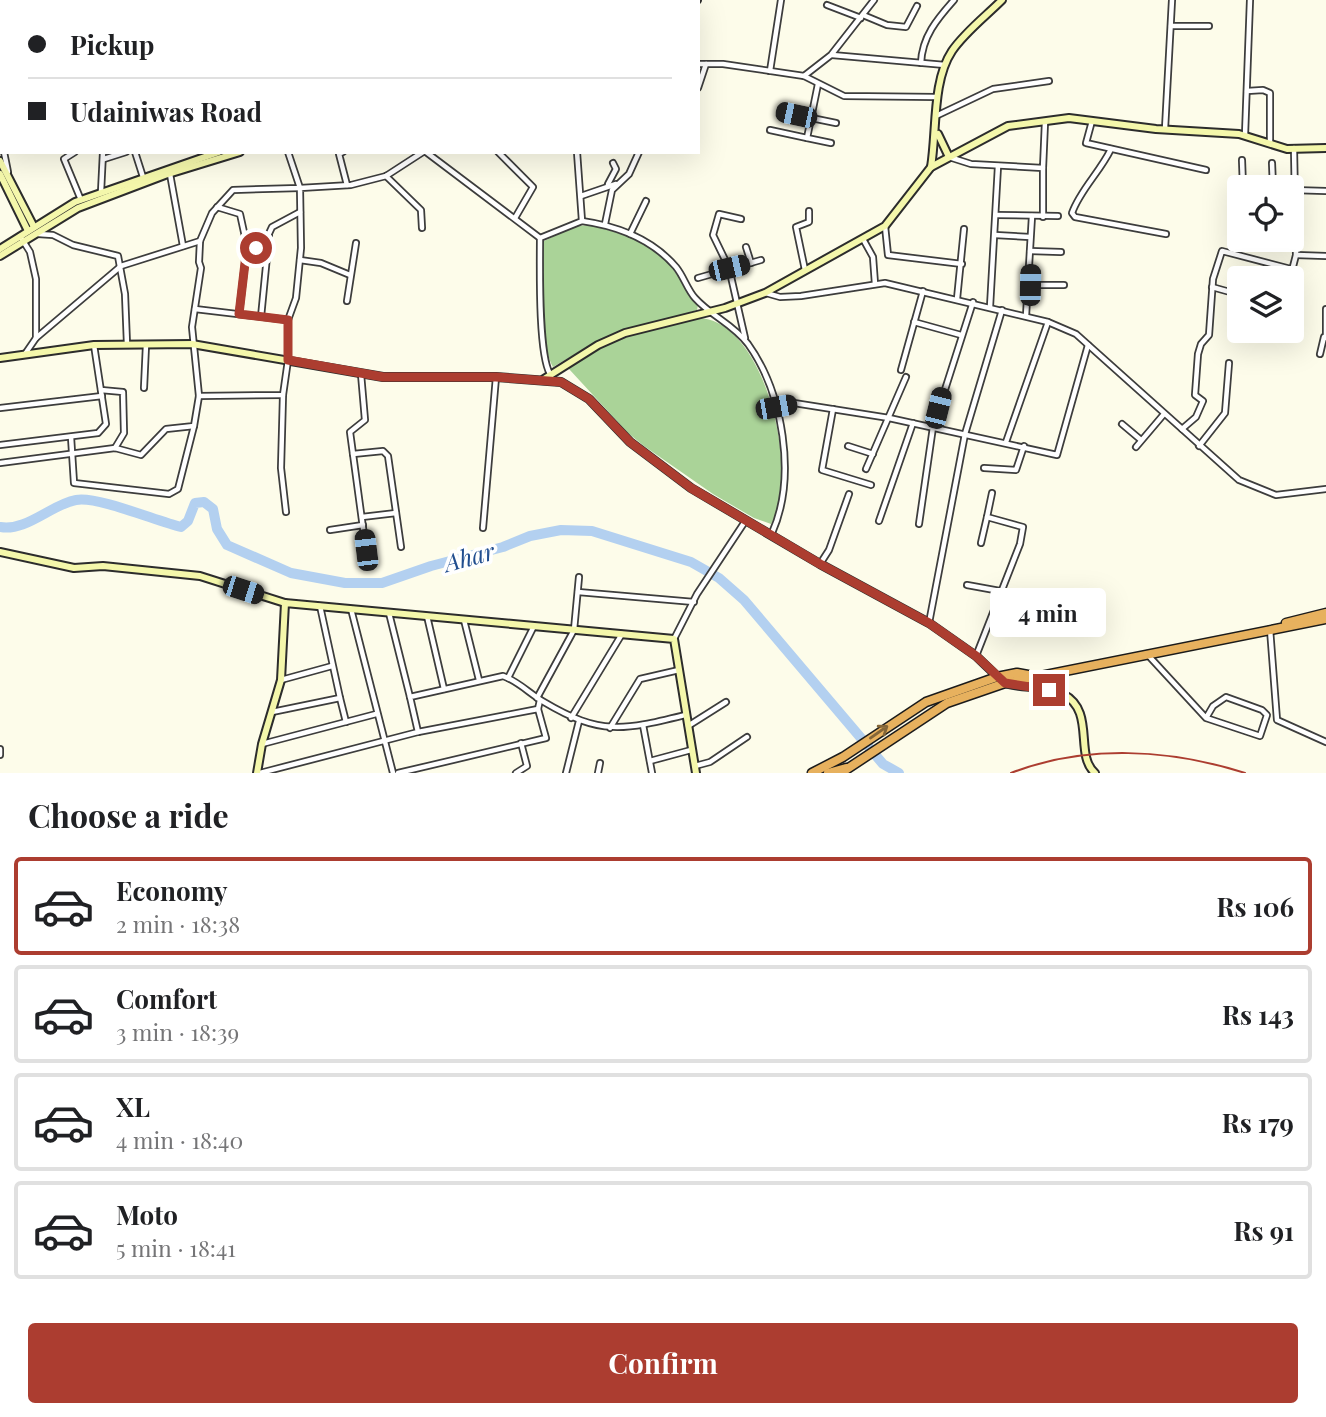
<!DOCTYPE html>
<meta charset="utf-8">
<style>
body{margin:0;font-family:"Playfair Display",serif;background:#f6f6f6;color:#202124;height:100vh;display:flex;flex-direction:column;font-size:26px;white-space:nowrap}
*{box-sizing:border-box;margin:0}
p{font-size:23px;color:#757577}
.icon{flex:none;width:38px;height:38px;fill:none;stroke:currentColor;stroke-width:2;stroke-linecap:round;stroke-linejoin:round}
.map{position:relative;height:773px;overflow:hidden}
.panel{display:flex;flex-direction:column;background:#fff;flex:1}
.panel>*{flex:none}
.guide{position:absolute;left:0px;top:0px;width:700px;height:154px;box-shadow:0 7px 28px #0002;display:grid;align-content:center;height:154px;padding:0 28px;background:#fff}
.controls{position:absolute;left:1227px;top:175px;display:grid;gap:14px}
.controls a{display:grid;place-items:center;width:77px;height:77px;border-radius:7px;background:#fff;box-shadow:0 7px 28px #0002;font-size:35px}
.end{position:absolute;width:32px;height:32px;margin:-16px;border:9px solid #ac3d30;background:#fff;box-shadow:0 0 0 4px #fff}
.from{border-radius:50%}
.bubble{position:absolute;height:49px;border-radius:7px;background:#fff;box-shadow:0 7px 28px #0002;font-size:23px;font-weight:700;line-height:49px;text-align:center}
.car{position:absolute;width:21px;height:42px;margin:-21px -10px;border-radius:9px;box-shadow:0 0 5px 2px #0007;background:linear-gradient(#222 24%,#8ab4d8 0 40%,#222 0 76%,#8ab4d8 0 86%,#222 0)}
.guide b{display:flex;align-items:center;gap:24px;height:66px;font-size:26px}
.guide b+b{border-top:2px solid #e0e0e0}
.guide i{width:18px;height:18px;background:#202124}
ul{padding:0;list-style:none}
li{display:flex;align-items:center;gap:21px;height:98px;margin:0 14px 10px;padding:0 14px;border:4px solid #e0e0e0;border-radius:7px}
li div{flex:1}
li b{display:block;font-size:26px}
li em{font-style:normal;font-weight:700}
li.current{border-color:#ac3d30}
li>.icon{width:63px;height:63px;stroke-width:1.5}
h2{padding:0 28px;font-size:32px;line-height:84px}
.button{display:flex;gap:14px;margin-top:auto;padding:14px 28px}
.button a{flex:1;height:80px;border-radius:7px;background:#ac3d30;color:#fff;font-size:28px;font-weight:700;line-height:80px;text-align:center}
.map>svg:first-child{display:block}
.forest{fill:#aad398}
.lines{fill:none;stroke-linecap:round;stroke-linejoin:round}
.river{stroke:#b3d0f0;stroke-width:10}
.street-casing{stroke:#3d3d3d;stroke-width:8}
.secondary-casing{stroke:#2c2c2c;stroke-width:10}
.highway-casing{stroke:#1b1b1b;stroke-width:11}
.street{stroke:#fff;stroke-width:4.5}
.secondary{stroke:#f4f7ab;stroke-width:6}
.highway{stroke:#e7b15e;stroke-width:8}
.rail{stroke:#ac3d30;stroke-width:2}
.oneway{stroke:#846638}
.route{stroke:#ac3d30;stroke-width:9}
.labels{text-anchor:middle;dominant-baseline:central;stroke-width:7;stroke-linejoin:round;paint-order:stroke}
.water-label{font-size:24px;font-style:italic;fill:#214e8f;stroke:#fff}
</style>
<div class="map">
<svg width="1326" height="773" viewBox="0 0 1326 773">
<rect width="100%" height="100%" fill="#fdfcea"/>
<g class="forest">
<path d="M591 225 631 237 652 249 668 262 698 305 697 310 599 340 553 367C540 345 540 267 544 241L576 226Z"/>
<path d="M696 318C765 316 801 475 771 524L754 518 713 494 644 446 628 433 569 369C586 339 664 326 696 318Z"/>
</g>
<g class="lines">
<path class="river" d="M0 527C26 532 52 504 76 500 98 496 156 521 181 527L188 521 195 503 204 502 213 509 217 529 227 545 291 573 345 583H382L431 566 503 547 530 536 561 530 592 531 691 562 719 578 744 600 883 764 899 773"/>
<defs>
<g id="street">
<polyline points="105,0 106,2"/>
<polyline points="133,0 133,2"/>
<polyline points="238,0 238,2"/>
<polyline points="447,0 449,2"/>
<polyline points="197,2 197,0"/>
<polyline points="325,2 325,0"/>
<polyline points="481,2 482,0"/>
<polyline points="613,2 613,0"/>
<polyline points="827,5 861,18"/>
<polyline points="863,15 887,25 906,27 917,6"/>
<polyline points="1171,26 1209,26"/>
<polyline points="0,52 2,52"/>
<polyline points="832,55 945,65"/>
<path d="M921 63C922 37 937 19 954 0"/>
<polyline points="698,64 723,64 804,76 831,55 874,0"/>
<polyline points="770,71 781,0"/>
<polyline points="804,76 844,96 936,97"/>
<polyline points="818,84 807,138 831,143"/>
<polyline points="698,88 706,64"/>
<polyline points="1247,91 1263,90 1270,93 1270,142"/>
<polyline points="0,108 2,108"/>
<polyline points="782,112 836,123"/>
<polyline points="936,116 993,89 1049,81"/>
<polyline points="1092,121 1086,143 1206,170"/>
<polyline points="1165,129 1172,0"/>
<polyline points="770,130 807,138"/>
<polyline points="0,131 2,140"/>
<polyline points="1245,135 1250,0"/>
<path d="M1111 149C1100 172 1080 190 1072 213L1075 217 1166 234"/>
<polyline points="4,152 8,172"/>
<polyline points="75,152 64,159 81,200"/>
<polyline points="135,152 143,177"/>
<polyline points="343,152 339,154 347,185"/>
<polyline points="426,152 540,238"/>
<polyline points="498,152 533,187 515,218"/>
<polyline points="949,157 971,164 1043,168 1045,122"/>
<polyline points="104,159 126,152"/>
<polyline points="1242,160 1243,187"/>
<polyline points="1272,163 1273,187"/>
<polyline points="170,174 183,246"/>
<polyline points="386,176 421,210 422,228"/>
<polyline points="608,184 616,169 613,163"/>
<polyline points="1292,190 1326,191"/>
<polyline points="101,192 103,152"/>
<polyline points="581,196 616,184"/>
<polyline points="217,207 240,214 247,246 256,248 265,242 272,227 300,212"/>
<polyline points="996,215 1058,216"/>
<polyline points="1043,217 1043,168"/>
<polyline points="741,219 719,214 713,235 729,268 745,338"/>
<path d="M582 221C617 226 652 239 676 267 684 277 687 289 695 298 711 316 733 324 748 344 783 393 797 477 772 533"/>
<polyline points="605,224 612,190 629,174 639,152"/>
<polyline points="885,226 888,255 962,264"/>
<polyline points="38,234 53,235 73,245 118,256 125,294 127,344"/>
<polyline points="630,234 646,201"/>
<polyline points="995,235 1030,237"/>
<polyline points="20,236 30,252 36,279 36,338 25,354"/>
<polyline points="863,239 873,257 875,284"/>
<polyline points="200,241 199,262 201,268 192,327 199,396 283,395 288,360 288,320 296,298 301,248 300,188 351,185 386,176 423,152"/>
<polyline points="746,247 751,263"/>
<polyline points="1030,251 1061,252"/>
<polyline points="1296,255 1326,256"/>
<polyline points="300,260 321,263 350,275"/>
<polyline points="805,270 796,227 809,222 809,211"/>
<polyline points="698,278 761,260"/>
<polyline points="1290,278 1296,255 1294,148"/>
<polyline points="1030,285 1064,285"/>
<polyline points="1212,287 1237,294"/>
<polyline points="766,293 780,297 801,296 885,283 1048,322 1076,334 1239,480 1276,495 1326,489"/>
<polyline points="957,299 964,229"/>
<polyline points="347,301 356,243"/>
<polyline points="990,307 998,166"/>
<polyline points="195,309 288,320"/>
<polyline points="1326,309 1326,338"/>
<polyline points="239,314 247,246"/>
<polyline points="1026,316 1032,216"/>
<polyline points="261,317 269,236"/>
<polyline points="914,322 961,335"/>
<polyline points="36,338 121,266 200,241 212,213 233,190 300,188 288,152"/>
<polyline points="1320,354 1324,337"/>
<polyline points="901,370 923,291"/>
<polyline points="361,374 365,420 350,432 366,550"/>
<path d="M550 374C538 353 540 265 540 238L582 221 577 152"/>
<polyline points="144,388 146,345"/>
<polyline points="101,390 123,392 124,433 115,448"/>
<polyline points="283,395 281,468 286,512"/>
<polyline points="776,406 794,403 889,418 1057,455 1088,345"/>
<polyline points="0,408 102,396"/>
<polyline points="833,409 822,470 871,485"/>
<polyline points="1122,424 1141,440"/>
<polyline points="1182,429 1196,417 1203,401 1195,395 1198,354 1201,344 1209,335 1213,279 1222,251 1291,269"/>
<polyline points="71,437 74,483 169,494 178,489 194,426"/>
<polyline points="1006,442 1048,322"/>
<polyline points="0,445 98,433 106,424 94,345"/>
<polyline points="848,446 873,454"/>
<polyline points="1199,446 1225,413 1229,363"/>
<polyline points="1136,447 1164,414"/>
<polyline points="353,454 383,451 388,456 401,547"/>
<polyline points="0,463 115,448 141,455 166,429 194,426 199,396"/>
<polyline points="984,468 1016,470 1024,446"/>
<polyline points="866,469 906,377"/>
<polyline points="362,517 396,513"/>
<polyline points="879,521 913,423"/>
<polyline points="919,524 933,427 973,302"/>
<polyline points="483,528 496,377"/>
<polyline points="330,530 363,525"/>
<polyline points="981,543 987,517"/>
<polyline points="820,564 829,550 849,494"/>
<polyline points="967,585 1000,591"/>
<polyline points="578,592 694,602"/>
<polyline points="351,609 393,773"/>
<polyline points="389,613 410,697"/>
<polyline points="427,616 444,689"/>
<polyline points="464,620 479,680"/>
<polyline points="929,623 965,434 1002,310"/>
<polyline points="1270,629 1277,720 1326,742"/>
<polyline points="674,639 697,594 746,520"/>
<polyline points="1147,654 1206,718 1260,736 1267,715 1262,710 1226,697 1213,706 1206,718"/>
<polyline points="976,656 1020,544 1023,527 987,517 992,493"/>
<polyline points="508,678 534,626"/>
<polyline points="281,680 332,666"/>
<polyline points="340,698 346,722"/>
<polyline points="537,698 574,630 579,577"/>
<polyline points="272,712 340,698 320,606"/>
<polyline points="571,718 622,634"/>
<polyline points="643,725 652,773"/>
<polyline points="688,726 726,702"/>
<polyline points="610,728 640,679 679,670"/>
<polyline points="418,732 538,709"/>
<polyline points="262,744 376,714"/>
<polyline points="0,749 0,755"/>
<polyline points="650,761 691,750"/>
<polyline points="695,766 710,762 747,737"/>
<path d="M260 773 418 732 410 697 503 676C518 681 530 694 544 702 601 736 624 730 685 715"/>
<polyline points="398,773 546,738 538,709 540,700"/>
<polyline points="516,773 527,766 521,743"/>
<polyline points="566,773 579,721"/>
<polyline points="598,773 600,763"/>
</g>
<g id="secondary">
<polyline points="187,0 188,2"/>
<polyline points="518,2 520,0"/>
<polyline points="692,2 697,0"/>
<polyline points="938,134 949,157"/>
<polyline points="0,161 34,227"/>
<path d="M931 167C937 131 932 81 952 51 965 32 986 16 1002 0"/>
<polyline points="0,174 28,231"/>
<polyline points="0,249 75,202 219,152"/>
<polyline points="0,256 78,208 165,175 240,152"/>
<polyline points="0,358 94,345 192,344 383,377 496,377 561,382 589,399 630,442 691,488 820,564 929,623 976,656 999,678"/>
<polyline points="544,379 598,345 625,333 725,308 765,293 885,226 931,167 1008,126 1069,118 1156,129 1239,134 1287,149 1326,148"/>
<polyline points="0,552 74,568 103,566 200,576 285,603"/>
<path d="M1008 684C1025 688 1047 686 1063 694 1096 711 1074 755 1095 773"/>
<polyline points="257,773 262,744 281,680 285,603 674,639 696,773"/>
</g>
<g id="highway">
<polyline points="1286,623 1326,613"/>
<polyline points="812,773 843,757 926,702 997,677 1017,673 1028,675"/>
<polyline points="828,773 846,768"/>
<polyline points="841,773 947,703 1005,683 1326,619"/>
</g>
</defs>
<use href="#street" class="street-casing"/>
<use href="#secondary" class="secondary-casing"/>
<use href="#highway" class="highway-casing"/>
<use href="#street" class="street"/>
<use href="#secondary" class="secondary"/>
<use href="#highway" class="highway"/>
<path class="rail" d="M1011 773C1086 744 1170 749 1245 773"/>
</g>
<defs><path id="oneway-shaft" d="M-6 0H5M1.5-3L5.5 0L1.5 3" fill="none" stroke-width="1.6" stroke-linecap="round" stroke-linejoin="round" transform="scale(1.75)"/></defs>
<use class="oneway" href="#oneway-shaft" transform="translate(879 732) rotate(-35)"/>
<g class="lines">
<polyline class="route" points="256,248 247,246 239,314 288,320 288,360 383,377 496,377 561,382 589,399 630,442 691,488 820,564 929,623 976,656 1005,683 1049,690"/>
</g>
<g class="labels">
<g class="water-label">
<text transform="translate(469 556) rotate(-15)">Ahar</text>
</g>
</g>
</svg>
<div class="controls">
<a><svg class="icon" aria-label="locate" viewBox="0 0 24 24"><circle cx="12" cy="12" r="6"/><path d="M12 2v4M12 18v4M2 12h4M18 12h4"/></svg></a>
<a><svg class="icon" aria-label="layers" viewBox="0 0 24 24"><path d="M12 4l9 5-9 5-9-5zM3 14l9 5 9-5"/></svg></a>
</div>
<i class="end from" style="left:256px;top:248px"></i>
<i class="end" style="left:1049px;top:690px"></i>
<div class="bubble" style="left:990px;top:588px;width:116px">4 min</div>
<i class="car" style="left:796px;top:115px;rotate:282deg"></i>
<i class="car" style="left:729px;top:268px;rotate:77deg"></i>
<i class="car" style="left:1030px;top:285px;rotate:1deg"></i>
<i class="car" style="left:776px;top:407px;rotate:80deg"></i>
<i class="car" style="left:938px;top:408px;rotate:14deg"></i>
<i class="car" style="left:366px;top:550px;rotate:353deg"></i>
<i class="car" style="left:243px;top:590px;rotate:108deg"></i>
<div class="guide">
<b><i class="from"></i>Pickup</b>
<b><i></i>Udainiwas Road</b>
</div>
</div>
<section class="panel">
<h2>Choose a ride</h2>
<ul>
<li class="current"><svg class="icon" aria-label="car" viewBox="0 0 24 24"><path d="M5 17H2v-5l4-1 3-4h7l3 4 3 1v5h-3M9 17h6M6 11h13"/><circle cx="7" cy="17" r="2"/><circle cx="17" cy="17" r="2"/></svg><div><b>Economy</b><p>2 min · 18:38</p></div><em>Rs 106</em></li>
<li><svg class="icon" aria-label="car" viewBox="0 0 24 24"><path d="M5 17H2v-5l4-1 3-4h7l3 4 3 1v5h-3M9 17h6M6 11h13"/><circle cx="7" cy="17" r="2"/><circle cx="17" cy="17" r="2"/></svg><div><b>Comfort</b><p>3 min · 18:39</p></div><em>Rs 143</em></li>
<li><svg class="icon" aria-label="car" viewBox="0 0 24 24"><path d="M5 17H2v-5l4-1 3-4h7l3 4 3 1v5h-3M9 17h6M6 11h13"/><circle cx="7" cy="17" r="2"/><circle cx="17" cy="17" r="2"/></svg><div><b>XL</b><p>4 min · 18:40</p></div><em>Rs 179</em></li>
<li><svg class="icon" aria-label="car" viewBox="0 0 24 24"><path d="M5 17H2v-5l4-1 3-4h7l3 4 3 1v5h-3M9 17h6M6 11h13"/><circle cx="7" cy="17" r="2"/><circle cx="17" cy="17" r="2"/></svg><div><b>Moto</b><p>5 min · 18:41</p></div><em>Rs 91</em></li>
</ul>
<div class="button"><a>Confirm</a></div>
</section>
